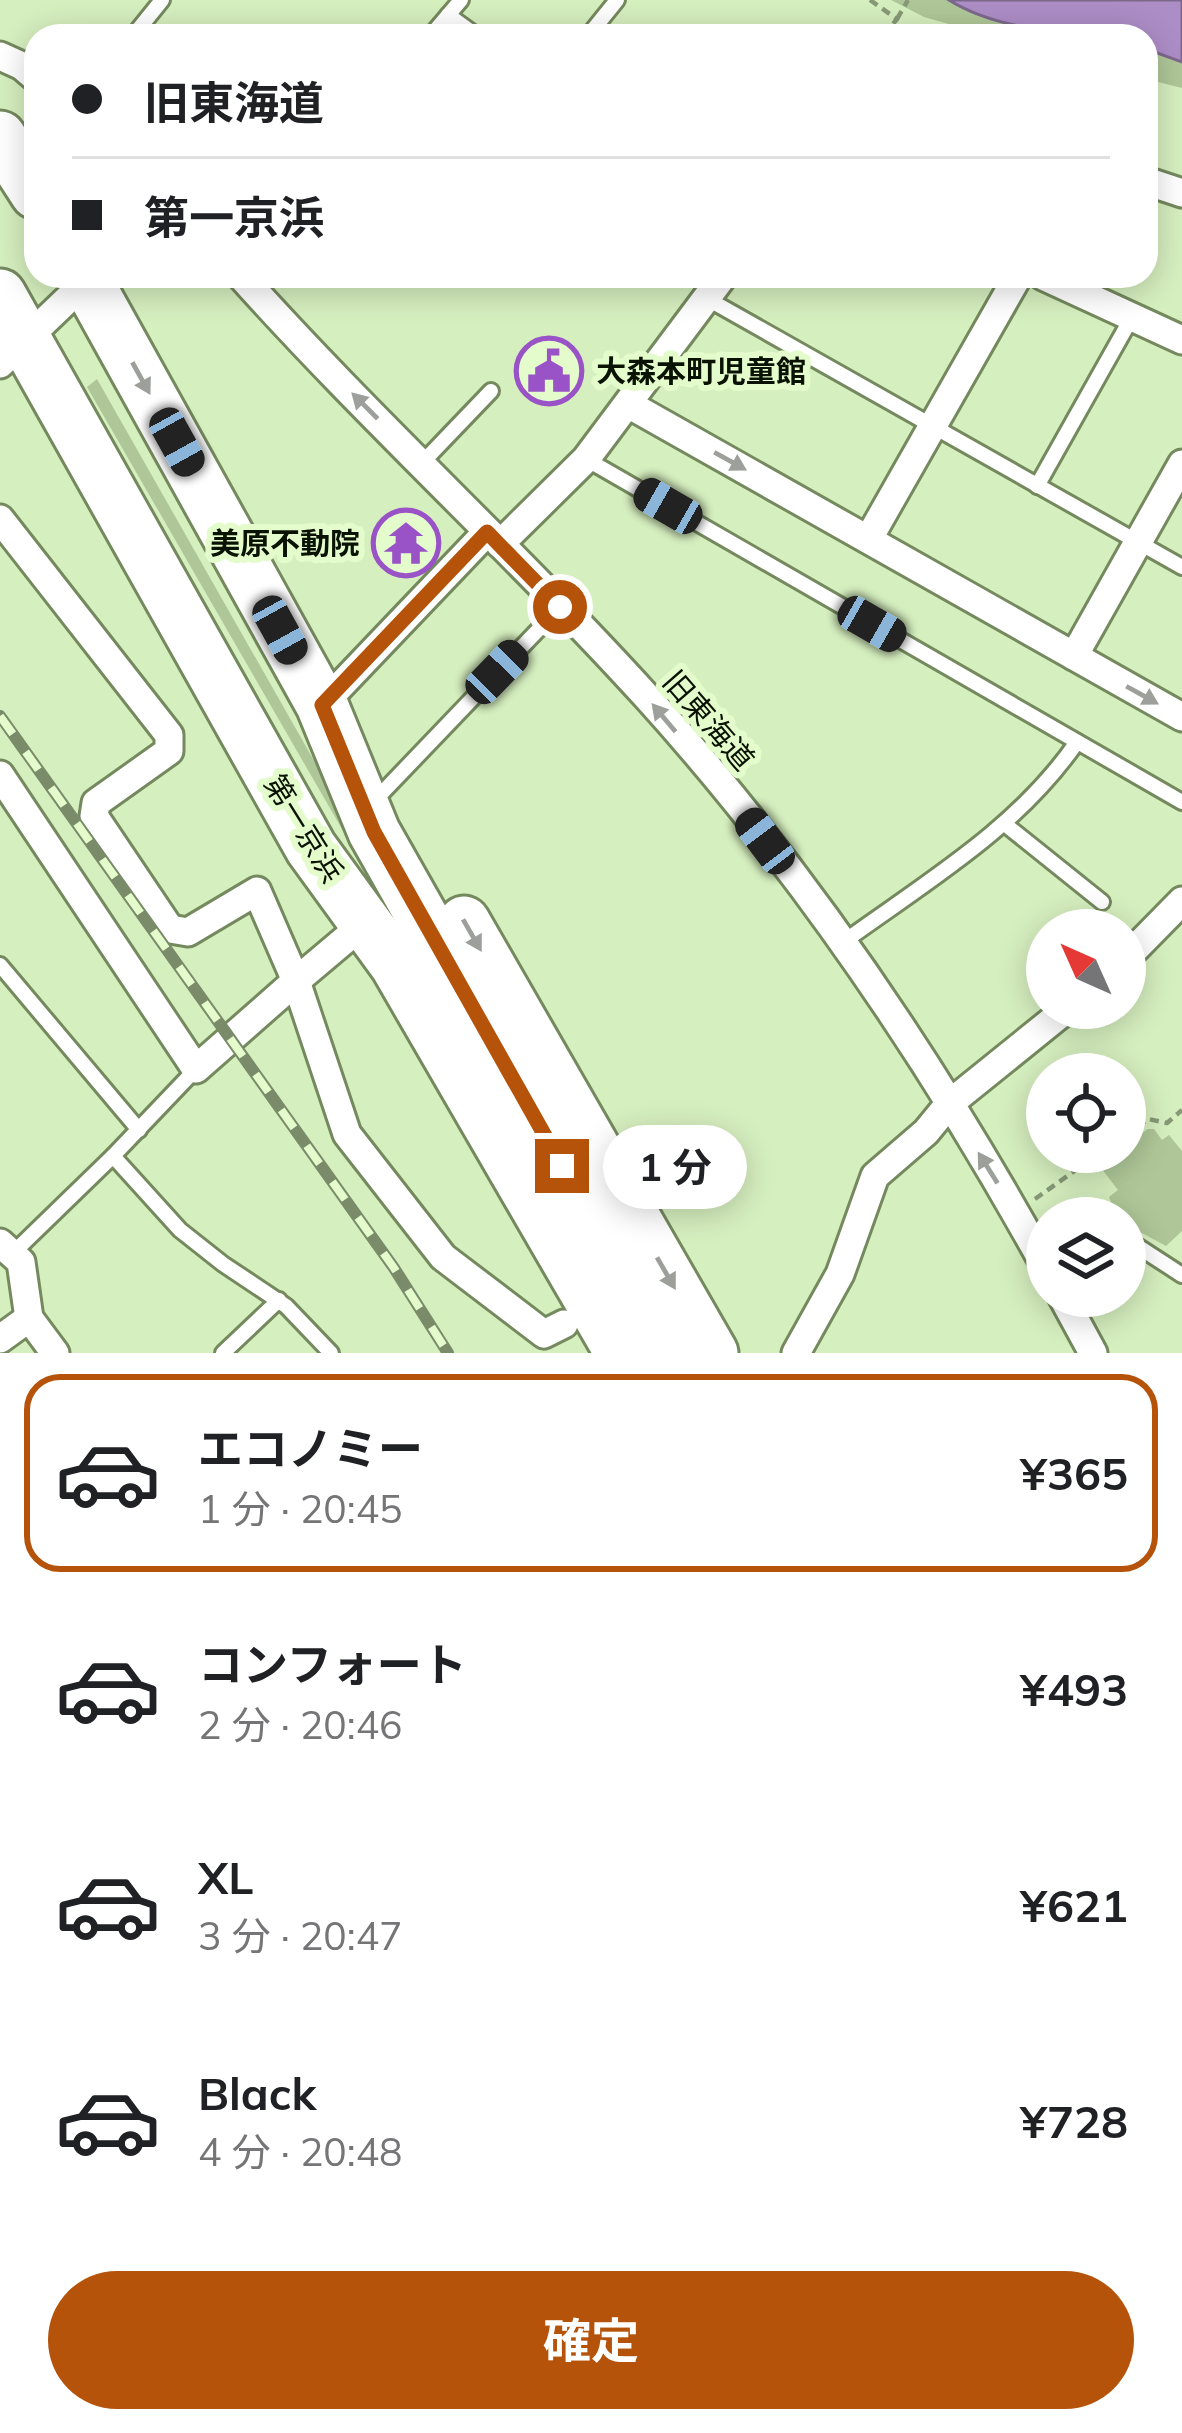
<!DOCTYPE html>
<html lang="ja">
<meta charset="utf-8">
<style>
body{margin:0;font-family:Mulish,"Noto Sans JP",sans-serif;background:#f6f6f6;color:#202124;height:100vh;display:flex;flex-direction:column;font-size:45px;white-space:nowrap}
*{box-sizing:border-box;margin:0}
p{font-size:39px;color:#757577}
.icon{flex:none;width:66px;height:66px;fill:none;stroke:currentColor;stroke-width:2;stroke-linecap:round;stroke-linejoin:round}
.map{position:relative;height:1353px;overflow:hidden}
.details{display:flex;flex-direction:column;background:#fff;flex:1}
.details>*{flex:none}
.top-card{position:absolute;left:24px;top:24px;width:1134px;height:264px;border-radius:36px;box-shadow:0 6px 30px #0003;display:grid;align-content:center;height:264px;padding:0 48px;background:#fff}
.needle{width:78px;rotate:315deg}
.tools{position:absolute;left:1026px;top:909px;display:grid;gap:24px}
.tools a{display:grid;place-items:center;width:120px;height:120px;border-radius:50%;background:#fff;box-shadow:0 6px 30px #0003;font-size:60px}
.end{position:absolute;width:54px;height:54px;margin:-27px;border:15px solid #b45309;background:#fff;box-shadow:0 0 0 6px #fff}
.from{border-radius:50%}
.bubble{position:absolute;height:84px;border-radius:42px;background:#fff;box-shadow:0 6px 30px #0003;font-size:39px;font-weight:700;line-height:84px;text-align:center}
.car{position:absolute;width:36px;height:72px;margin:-36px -18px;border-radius:15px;box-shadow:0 0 9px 3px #0007;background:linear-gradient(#222 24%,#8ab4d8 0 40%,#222 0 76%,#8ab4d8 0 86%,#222 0)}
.top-card b{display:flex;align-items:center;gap:42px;height:114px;font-size:45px}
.top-card b+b{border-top:3px solid #e0e0e0}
.top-card i{width:30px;height:30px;background:#202124}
ul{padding:21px 0 0;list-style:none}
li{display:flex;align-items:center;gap:36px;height:198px;margin:0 24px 18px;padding:0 24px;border:6px solid transparent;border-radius:36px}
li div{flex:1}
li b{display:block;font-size:45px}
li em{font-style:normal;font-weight:700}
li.on{border-color:#b45309}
li>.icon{width:108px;height:108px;stroke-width:1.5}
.primary-button{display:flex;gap:24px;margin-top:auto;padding:24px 48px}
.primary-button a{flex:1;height:138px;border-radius:72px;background:#b45309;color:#fff;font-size:48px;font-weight:700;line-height:138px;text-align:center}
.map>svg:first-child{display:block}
.green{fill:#afc798}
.water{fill:#ad8dc6;stroke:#7c688c;stroke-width:3}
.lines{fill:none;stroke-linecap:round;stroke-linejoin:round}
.lane-casing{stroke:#74895e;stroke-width:20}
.street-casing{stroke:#74895e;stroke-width:33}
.highway-casing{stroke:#74895e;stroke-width:57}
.path{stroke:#879976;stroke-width:4.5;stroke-dasharray:9 6;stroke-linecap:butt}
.lane{stroke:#fff;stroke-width:14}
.street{stroke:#fff;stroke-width:27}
.highway{stroke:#fff;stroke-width:51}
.rail-casing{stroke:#7a8b6a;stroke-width:12}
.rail{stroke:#e4fccc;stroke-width:8;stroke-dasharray:22;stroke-linecap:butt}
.oneway{fill:#9da09a}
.route{stroke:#b45309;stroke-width:15}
.labels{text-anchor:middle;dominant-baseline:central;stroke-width:12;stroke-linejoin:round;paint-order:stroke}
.poi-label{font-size:30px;font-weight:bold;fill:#0a1203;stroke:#e4fccc;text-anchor:start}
.street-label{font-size:30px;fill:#0a1203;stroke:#e4fccc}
</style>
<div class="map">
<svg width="1182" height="1353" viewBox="0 0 1182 1353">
<rect width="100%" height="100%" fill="#d6efbf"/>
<g class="green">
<polygon points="891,0 1182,0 1182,88 1146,79 1146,36 991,36 924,17"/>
<polygon points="97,379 354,831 346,836 87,387"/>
<polygon points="1148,1129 1154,1129 1162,1140 1169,1135 1182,1151 1182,1231 1166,1246 1131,1227 1125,1234 1125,1218 1117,1218 1109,1197 1118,1190 1098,1164 1115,1152 1125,1152 1125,1145"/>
</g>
<path class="water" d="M949 0H1182V62L1146 49V36C1085 36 1001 33 949 0Z"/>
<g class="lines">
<defs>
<g id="lane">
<polyline points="448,15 477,36"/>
<polyline points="133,36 162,0"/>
<polyline points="352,36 432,34 461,0"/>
<polyline points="588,36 617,0"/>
<polyline points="706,298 1182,567"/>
<polyline points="586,459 1182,802"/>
<polyline points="422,463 491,391"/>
<polyline points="1037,486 1132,317"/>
<polyline points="379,796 560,607"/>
<polyline points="1006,825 1102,902"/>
<path d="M842 943C926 882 1017 829 1077 742"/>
<polyline points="0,965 139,1130"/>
<polyline points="113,1156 196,1069"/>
<polyline points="1125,1246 1131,1242 1182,1275"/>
<polyline points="12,1254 113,1156 180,1230 223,1264 286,1306 331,1353"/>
<polyline points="223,1353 279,1300"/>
</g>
<g id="street">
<polyline points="0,56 22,66 36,78"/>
<polyline points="1146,181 1182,193"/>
<path d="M241 276C371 421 515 552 646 696 802 868 935 1066 1047 1269"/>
<polyline points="1043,276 1182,340"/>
<polyline points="0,364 92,276"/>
<polyline points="628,404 1182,717"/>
<polyline points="0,519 169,735 169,751 96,803 94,816 170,929 188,932 257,891 296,981 347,938"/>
<polyline points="869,538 1018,276"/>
<polyline points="500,544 586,459 723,276"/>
<polyline points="1074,656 1182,464"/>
<polyline points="322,705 487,532"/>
<polyline points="0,775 196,1069 296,981 347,1134 443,1257 544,1334 564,1324"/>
<polyline points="1125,959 1182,901"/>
<polyline points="0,1243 21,1262 29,1318 55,1353"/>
<polyline points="1062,1296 1093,1353"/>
<polyline points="0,1339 29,1318"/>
<polyline points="796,1353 840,1274 875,1176 926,1132 949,1104 1068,1008"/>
</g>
<g id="highway">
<polyline points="0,137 36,193"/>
<polyline points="84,276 322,705 374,832 669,1353"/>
<polyline points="0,295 311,848 396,965 621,1353"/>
<polyline points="464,922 712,1353"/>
</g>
</defs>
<use href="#lane" class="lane-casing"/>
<use href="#street" class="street-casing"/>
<use href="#highway" class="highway-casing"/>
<g class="path">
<polyline points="870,0 897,19 883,36"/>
<polyline points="897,19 908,0"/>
<polyline points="1125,1135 1148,1119 1167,1123 1182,1110"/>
<polyline points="1035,1199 1101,1152"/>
</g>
<use href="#lane" class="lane"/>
<use href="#street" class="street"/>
<use href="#highway" class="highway"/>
<defs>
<polyline id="rail" points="0,716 394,1268 448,1353"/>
</defs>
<use href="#rail" class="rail-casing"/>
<use href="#rail" class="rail"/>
</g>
<defs><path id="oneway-solid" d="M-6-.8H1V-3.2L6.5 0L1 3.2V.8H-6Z" transform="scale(3)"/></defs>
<g class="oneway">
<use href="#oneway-solid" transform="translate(141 378) rotate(61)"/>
<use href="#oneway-solid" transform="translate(365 406) rotate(-135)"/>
<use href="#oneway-solid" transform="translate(730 461) rotate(29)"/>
<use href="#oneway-solid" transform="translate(1142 695) rotate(29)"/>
<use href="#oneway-solid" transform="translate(664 718) rotate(-130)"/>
<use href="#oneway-solid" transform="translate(472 935) rotate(60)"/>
<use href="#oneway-solid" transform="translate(988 1168) rotate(-122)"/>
<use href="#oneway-solid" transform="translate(666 1273) rotate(60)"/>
</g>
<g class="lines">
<polyline class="route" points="560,607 487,532 322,705 374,832 562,1166"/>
</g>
<defs>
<symbol id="civic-ring" viewBox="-11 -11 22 22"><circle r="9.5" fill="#e4fccc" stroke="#9953c7" stroke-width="1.5"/><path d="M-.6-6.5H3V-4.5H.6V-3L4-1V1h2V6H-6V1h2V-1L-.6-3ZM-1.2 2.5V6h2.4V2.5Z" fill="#9953c7"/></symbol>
<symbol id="temple-ring" viewBox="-11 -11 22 22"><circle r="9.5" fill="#e4fccc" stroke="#9953c7" stroke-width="1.5"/><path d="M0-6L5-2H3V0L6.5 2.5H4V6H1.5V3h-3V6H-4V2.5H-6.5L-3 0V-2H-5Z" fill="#9953c7"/></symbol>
</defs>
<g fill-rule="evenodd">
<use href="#civic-ring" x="511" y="333" width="76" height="76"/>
<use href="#temple-ring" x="368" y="505" width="76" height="76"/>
</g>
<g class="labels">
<g class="poi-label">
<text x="596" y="371">大森本町児童館</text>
<text x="360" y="543" text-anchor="end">美原不動院</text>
</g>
<g class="street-label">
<text transform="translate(709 720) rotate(49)">旧東海道</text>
<text transform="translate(304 828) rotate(58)">第一京浜</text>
</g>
</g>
</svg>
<div class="tools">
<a><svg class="needle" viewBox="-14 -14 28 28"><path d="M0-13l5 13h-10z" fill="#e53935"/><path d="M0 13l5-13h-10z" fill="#757577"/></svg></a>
<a><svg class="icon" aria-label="locate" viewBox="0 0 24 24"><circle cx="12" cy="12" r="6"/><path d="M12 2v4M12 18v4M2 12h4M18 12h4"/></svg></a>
<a><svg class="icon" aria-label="layers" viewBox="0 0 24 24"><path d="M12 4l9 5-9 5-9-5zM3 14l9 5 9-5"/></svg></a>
</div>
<i class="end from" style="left:560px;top:607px"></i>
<i class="end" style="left:562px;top:1166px"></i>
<div class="bubble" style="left:603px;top:1125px;width:144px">1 分</div>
<i class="car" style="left:177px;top:442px;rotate:151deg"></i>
<i class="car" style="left:668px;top:506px;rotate:300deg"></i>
<i class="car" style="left:872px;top:624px;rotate:120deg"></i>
<i class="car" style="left:280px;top:630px;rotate:151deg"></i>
<i class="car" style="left:497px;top:672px;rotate:44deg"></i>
<i class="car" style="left:765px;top:841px;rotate:323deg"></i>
<div class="top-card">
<b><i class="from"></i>旧東海道</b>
<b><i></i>第一京浜</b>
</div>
</div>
<section class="details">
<ul>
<li class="on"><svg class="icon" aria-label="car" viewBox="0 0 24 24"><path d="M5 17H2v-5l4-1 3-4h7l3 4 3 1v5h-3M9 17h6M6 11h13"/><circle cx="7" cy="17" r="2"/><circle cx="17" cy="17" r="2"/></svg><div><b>エコノミー</b><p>1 分 · 20:45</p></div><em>¥365</em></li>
<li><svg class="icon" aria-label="car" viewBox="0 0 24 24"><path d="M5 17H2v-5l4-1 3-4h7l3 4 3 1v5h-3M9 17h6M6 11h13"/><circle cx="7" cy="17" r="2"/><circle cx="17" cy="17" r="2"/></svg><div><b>コンフォート</b><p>2 分 · 20:46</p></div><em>¥493</em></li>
<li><svg class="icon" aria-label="car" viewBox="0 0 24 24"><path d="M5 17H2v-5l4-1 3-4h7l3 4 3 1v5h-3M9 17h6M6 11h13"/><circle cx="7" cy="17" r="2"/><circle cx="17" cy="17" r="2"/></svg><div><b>XL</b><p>3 分 · 20:47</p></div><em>¥621</em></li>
<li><svg class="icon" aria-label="car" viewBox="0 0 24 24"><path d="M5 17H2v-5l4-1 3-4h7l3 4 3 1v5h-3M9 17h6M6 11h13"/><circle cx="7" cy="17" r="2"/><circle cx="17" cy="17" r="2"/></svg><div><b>Black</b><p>4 分 · 20:48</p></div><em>¥728</em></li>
</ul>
<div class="primary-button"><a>確定</a></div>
</section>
